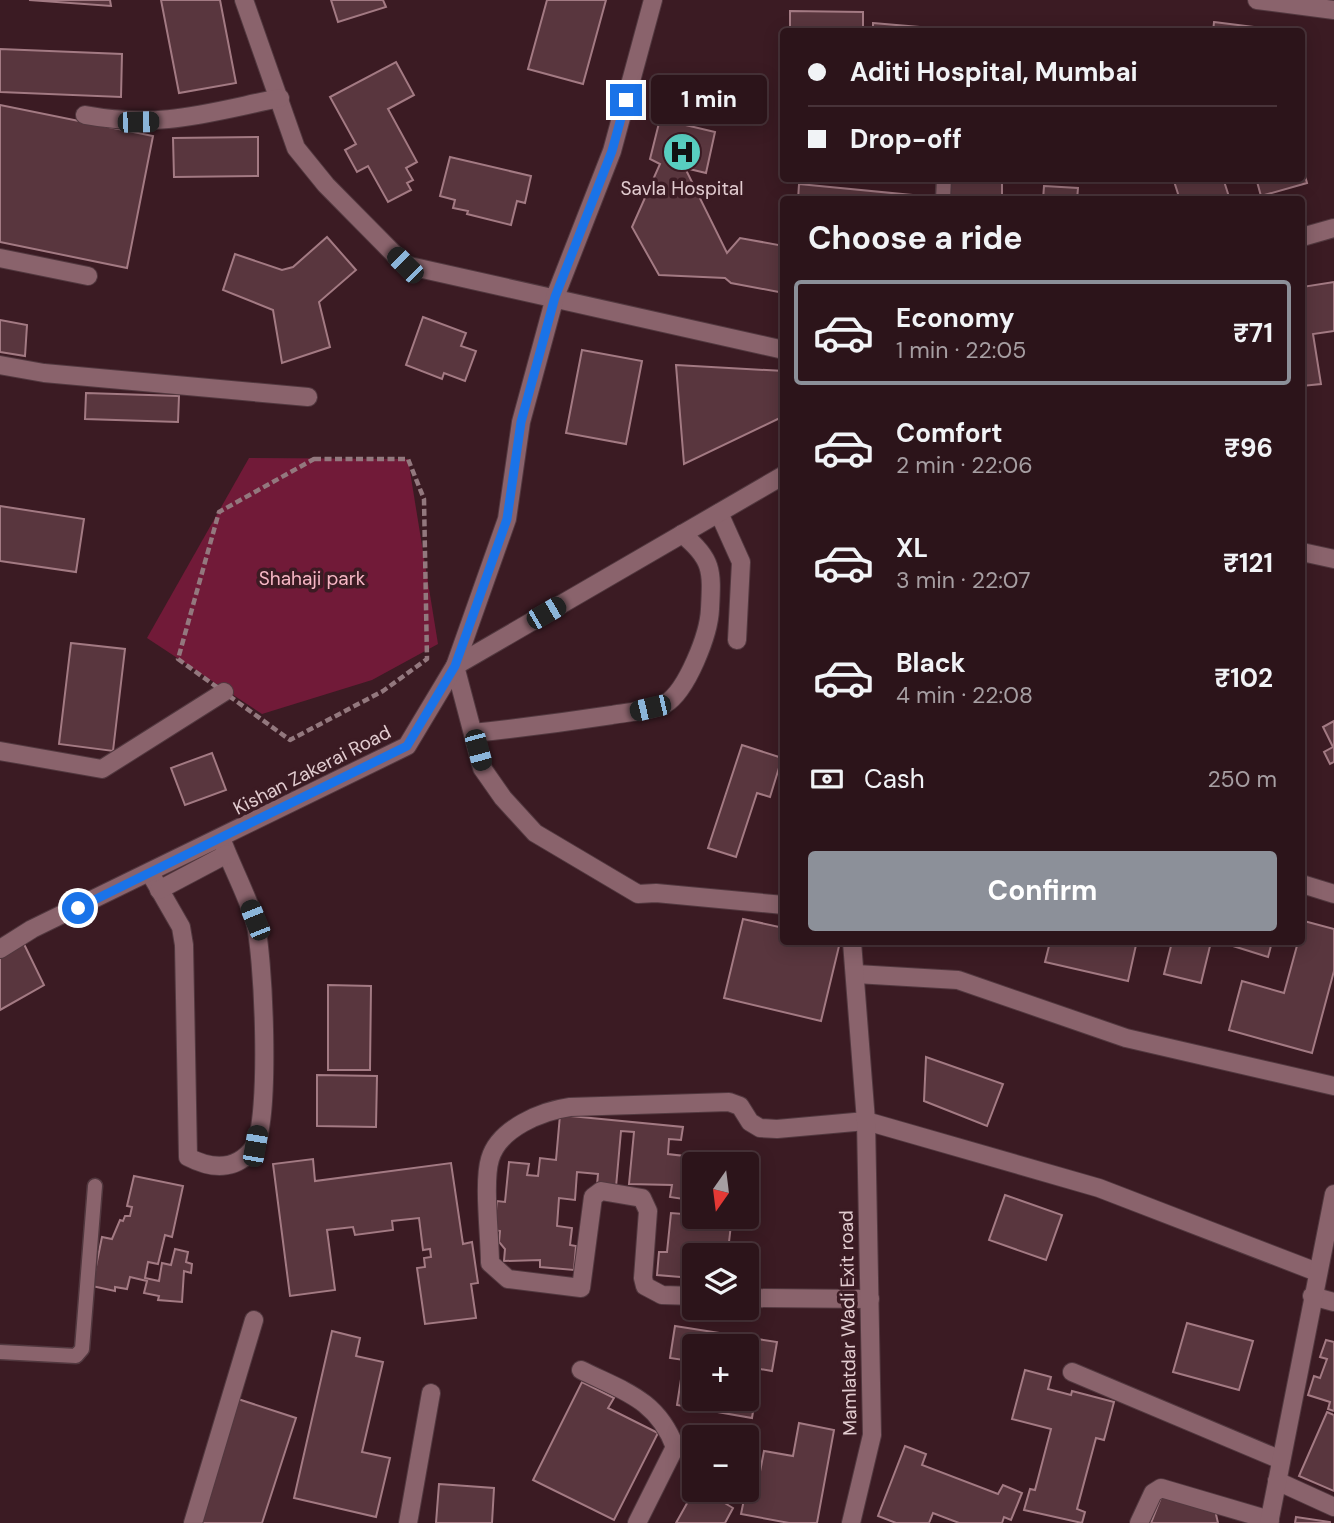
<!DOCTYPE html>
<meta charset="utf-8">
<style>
body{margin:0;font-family:"DM Sans",sans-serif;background:#341d23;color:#f1f3f6;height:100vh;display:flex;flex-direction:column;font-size:26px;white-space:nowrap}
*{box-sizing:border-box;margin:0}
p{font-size:23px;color:#a69ea2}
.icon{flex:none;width:38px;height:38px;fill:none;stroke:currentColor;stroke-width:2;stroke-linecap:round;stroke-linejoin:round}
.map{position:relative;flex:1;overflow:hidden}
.details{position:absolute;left:780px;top:196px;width:525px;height:749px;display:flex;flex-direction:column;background:#2c141a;border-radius:7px;box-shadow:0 4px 18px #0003,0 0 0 2px #483339}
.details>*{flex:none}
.guide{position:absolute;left:780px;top:28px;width:525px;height:154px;border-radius:7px;box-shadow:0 4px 18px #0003,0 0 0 2px #483339;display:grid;align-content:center;height:154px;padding:0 28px;background:#2c141a}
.needle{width:46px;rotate:194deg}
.fabs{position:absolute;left:682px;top:1152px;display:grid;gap:14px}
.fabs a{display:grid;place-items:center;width:77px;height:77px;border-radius:7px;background:#2c141a;box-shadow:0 4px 18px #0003,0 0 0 2px #483339;font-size:35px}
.end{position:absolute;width:32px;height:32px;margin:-16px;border:9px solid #1a73e8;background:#fff;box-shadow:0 0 0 4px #fff}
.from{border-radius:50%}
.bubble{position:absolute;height:49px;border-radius:7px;background:#2c141a;box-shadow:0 4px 18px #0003,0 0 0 2px #483339;font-size:23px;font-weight:700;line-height:49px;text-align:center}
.car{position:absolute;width:21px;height:42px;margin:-21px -10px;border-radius:9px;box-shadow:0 0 5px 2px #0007;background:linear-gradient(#222 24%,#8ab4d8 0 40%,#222 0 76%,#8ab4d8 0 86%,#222 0)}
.guide b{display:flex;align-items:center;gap:24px;height:66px;font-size:26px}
.guide b+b{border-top:2px solid #483339}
.guide i{width:18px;height:18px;background:#f1f3f6}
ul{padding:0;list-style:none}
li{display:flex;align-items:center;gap:21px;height:105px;margin:0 14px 10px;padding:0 14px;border:4px solid transparent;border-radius:7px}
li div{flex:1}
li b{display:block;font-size:26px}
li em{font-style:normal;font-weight:700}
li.current{border-color:#8c9099}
li>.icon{width:63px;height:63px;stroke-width:1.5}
h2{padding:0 28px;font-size:32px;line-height:84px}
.pay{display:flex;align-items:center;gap:18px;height:77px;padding:0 28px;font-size:26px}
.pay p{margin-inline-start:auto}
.action{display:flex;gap:14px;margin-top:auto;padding:14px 28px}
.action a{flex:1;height:80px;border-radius:7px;background:#8c9099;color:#fff;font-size:28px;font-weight:700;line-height:80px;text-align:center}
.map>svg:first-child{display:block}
.green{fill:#711a38}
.building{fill:#59363e;stroke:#a37a83;stroke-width:2;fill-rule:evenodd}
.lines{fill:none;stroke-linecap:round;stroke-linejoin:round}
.service-casing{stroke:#52383f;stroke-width:17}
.minor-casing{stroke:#52383f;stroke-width:20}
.path{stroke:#93787e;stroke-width:4.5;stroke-dasharray:7 3.5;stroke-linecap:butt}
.service{stroke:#8a636c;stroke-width:14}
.minor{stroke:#8a636c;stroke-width:18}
.route{stroke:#1a73e8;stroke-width:9}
.labels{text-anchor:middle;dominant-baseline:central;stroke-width:7;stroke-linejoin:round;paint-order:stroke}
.poi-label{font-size:19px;fill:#e2ccd0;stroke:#3b1b23}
.park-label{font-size:19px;fill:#f7b7c5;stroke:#3b1b23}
.street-label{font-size:19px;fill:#e2ccd0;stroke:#3b1b23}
</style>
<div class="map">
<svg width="1334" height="1523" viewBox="0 0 1334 1523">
<rect width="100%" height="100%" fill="#3b1b23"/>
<polygon class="green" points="249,458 408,459 438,644 372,680 262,714 147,638"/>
<g class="building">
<polygon points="29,0 110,0 111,6"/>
<polygon points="161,0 220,0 236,83 179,93"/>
<polygon points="331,0 383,0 386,7 338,22"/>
<polygon points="547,0 606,0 583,84 528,69"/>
<polygon points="790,11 863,12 863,32 790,32"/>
<polygon points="1214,22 1293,32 1213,32"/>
<polygon points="873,23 919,27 919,32 873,32"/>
<polygon points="1172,27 1207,32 1171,32"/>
<polygon points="0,49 122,54 121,97 0,92"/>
<polygon points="396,62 414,95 388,109 417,162 406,168 413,180 407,183 411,190 388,202 368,166 357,172 345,150 356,144 330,97"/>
<polygon points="0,105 153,136 127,268 0,242"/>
<polygon points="660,119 715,132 706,173 685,168 727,253 740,238 784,246 784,293 731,283 725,278 659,275 632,227 660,164 650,159"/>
<polygon points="258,137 258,176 174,177 173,138"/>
<polygon points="450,157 531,176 525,203 517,201 511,225 467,214 468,211 453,208 455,200 440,196"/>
<polygon points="1302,165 1307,183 1261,196 1256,178 1302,178"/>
<polygon points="950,178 1002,178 1002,200 949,200"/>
<polygon points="1173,178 1223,178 1230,200 1180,200"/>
<polygon points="799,184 922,196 921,200 798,200"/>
<polygon points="1044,186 1078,188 1077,200 1043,200"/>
<polygon points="327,237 356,270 319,302 330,347 282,363 273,310 223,290 235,254 282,270 293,267"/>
<polygon points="1334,282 1334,331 1313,334 1321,384 1302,386 1302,287"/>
<polygon points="423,317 466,333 461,346 476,351 465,381 444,373 442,379 406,365"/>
<polygon points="0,320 27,325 25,356 0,352"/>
<polygon points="582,350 642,361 626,444 566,433"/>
<polygon points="676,365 784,371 784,416 684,464"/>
<polygon points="86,393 179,396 178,422 85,419"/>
<polygon points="0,506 84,519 76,572 0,561"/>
<polygon points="71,643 125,649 113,751 59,744"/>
<polygon points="1334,721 1334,762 1330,764 1324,752 1333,747 1323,727"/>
<polygon points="742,745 782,758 770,797 757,793 736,857 708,848"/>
<polygon points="212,753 226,790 185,805 171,768"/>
<polygon points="743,919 784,928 784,942 840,942 821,1021 724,998"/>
<polygon points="1304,921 1334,929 1334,971 1312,1053 1229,1030 1242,981 1284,993 1298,942 1302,942"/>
<polygon points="23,942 44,985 0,1010 0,956"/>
<polygon points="1050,942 1121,942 1136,945 1128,981 1045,962"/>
<polygon points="1172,942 1211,942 1201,983 1164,974"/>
<polygon points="1234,942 1272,942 1268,957 1233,946"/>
<polygon points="328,985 371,986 370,1070 328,1070"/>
<polygon points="926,1057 1003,1084 987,1126 924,1101"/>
<polygon points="317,1075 377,1076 376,1127 317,1126"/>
<polygon points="560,1115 683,1127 681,1140 669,1139 668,1154 693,1157 693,1163 701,1164 695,1164 695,1216 732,1216 729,1242 746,1244 745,1255 695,1255 692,1278 657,1275 659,1252 667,1252 671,1213 683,1214 684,1199 670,1197 672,1185 629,1184 634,1132 621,1131 616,1187 597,1185 598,1174 577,1172 575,1200 559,1198 557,1226 572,1228 570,1245 576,1246 574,1270 540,1267 540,1260 504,1261 505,1249 499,1242 500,1231 494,1230 497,1201 505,1202 509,1162 529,1164 527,1175 538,1176 540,1158 556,1160"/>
<polygon points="313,1159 315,1181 451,1163 463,1244 472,1242 478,1283 471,1284 476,1318 425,1324 417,1268 425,1267 424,1258 431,1257 430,1249 423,1250 419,1218 392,1221 393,1230 355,1235 353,1227 327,1230 335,1290 290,1296 273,1164"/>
<polygon points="747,1167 751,1167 747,1204"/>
<polygon points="134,1176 183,1186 172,1237 165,1235 158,1264 148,1262 145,1278 159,1281 162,1263 171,1265 175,1249 188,1252 186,1262 192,1264 191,1273 184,1271 182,1302 158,1300 159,1296 144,1293 147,1281 130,1277 127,1289 115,1287 115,1291 92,1286 102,1237 112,1239 120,1220 123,1221 125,1216 130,1216 132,1207 127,1206"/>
<polygon points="1005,1195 1062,1215 1046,1260 989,1240"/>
<polygon points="1187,1323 1253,1341 1239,1390 1173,1372"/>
<path d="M675 1326 777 1342 772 1371 760 1369 752 1418 677 1405 684 1360 670 1358ZM695 1346H747V1398H695Z"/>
<polygon points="332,1331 360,1338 356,1356 383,1362 362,1452 390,1458 376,1517 294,1498"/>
<polygon points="1326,1340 1334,1342 1334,1411 1328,1409 1330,1402 1308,1395 1314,1376 1320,1378 1327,1359 1320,1357"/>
<polygon points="1025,1370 1051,1377 1048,1389 1071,1395 1072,1391 1114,1402 1104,1440 1096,1438 1077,1509 1085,1512 1082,1523 1024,1510 1030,1489 1035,1490 1051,1429 1012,1419"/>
<polygon points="582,1382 614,1398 608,1408 658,1433 614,1520 533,1480"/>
<polygon points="238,1399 296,1418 262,1523 198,1523"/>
<polygon points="1327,1412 1334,1415 1334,1491 1299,1476"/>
<polygon points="799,1423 834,1430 817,1523 789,1523 741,1514 748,1480 758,1482 764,1451 793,1456"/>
<polygon points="905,1446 926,1454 922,1465 998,1494 1003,1485 1022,1493 1011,1520 1004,1517 1002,1523 959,1523 933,1513 929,1523 896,1523 878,1516"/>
<polygon points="439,1484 494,1488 492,1523 436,1523"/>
<polygon points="695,1489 701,1489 733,1508 725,1523 676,1523"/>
<polygon points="1162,1495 1215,1510 1218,1523 1151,1523"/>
<polygon points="1296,1517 1330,1522 1330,1523 1295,1523"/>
</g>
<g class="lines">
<defs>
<g id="service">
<polyline points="943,200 944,178"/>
<polyline points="0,1352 76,1356 82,1349 95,1186"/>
</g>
<g id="minor">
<polyline points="244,0 296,148 326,185 405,265 784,350"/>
<polyline points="653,0 612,151 555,297 521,422 507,519 455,666 482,768 503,798 535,833 638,894 656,893 784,905"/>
<polyline points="1257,0 1334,10"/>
<path d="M85 115C161 129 206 113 280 98"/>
<polyline points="1302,237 1334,228"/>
<polyline points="0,258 88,276"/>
<polyline points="0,365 44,373 308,397"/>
<polyline points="719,513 741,562 737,640"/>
<polyline points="1302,552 1334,559"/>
<path d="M473 733C520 728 566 722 612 715 628 712 650 711 665 704 687 691 709 634 710 609 712 571 713 559 682 534"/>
<polyline points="0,751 102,769 224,692"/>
<path d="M150 873 181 927 184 945 188 1157C211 1169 236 1172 254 1147 271 1122 264 949 254 918 245 891 231 865 221 838"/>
<polyline points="1302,884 1334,894"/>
<polyline points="159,890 227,854"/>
<polyline points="0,949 32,929 407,746 455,666 784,475"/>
<polyline points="856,974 958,980 1126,1038 1334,1086"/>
<path d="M695 1296 662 1295 645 1286 643 1278 648 1211 642 1198 601 1191 593 1197 581 1288 508 1279 490 1263C490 1237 483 1182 490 1159 499 1128 542 1111 570 1107L729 1102 740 1106 750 1122 760 1128 777 1129 866 1121 1099 1188 1317 1272"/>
<polyline points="1312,1296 1334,1302"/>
<polyline points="747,1298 870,1299"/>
<path d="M581 1370C623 1391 657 1399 675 1447L637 1523"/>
<polyline points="1072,1372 1281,1460"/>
<polyline points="1277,1481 1334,1507"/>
<polyline points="193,1523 254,1320"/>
<polyline points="408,1523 431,1393"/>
<polyline points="851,1523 872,1435 866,1121 852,942"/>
<polyline points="1139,1523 1153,1493 1161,1488 1270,1520"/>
<polyline points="1269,1523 1334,1194"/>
</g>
</defs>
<use href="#service" class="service-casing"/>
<use href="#minor" class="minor-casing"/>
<polygon class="path" points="314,459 408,459 424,499 427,659 383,691 290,740 178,659 219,512"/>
<use href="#service" class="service"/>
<use href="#minor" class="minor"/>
</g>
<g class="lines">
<polyline class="route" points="78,908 407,746 455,666 507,519 521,422 555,297 612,151 626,100"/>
</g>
<defs>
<symbol id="hospital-disc" viewBox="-11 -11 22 22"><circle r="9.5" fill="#58cec0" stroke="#3b1b23"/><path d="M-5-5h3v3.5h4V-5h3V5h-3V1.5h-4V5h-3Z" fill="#111"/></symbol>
</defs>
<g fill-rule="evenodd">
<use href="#hospital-disc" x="660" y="130" width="44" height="44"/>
</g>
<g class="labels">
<g class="poi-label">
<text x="682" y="188">Savla Hospital</text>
</g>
<g class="park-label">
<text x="312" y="578">Shahaji park</text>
</g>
<g class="street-label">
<text transform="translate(312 770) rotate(-27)">Kishan Zakerai Road</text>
<text transform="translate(848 1323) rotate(-91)">Mamlatdar Wadi Exit road</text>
</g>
</g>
</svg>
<div class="fabs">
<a><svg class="needle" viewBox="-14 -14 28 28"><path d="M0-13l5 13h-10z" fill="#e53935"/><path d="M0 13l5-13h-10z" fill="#a69ea2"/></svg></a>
<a><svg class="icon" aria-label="layers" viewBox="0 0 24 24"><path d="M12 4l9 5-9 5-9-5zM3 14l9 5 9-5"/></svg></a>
<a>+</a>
<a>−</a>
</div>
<i class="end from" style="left:78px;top:908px"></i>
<i class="end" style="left:626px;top:100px"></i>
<div class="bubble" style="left:651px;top:75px;width:116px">1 min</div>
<i class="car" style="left:138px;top:122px;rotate:89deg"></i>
<i class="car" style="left:405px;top:265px;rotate:315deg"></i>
<i class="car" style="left:546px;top:613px;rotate:60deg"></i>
<i class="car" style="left:650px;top:708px;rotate:257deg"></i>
<i class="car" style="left:478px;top:750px;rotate:165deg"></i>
<i class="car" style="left:255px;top:920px;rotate:338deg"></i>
<i class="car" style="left:255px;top:1146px;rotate:10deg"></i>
<div class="guide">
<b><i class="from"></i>Aditi Hospital, Mumbai</b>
<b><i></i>Drop-off</b>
</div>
<section class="details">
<h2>Choose a ride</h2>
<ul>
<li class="current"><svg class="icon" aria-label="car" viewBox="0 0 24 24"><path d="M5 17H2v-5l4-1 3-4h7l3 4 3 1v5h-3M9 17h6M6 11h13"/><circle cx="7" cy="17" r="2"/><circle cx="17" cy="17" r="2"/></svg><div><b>Economy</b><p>1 min · 22:05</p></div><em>₹71</em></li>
<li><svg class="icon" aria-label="car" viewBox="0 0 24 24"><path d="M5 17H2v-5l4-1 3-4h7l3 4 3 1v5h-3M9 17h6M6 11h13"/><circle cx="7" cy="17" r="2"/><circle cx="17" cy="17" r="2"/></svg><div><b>Comfort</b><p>2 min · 22:06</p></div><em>₹96</em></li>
<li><svg class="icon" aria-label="car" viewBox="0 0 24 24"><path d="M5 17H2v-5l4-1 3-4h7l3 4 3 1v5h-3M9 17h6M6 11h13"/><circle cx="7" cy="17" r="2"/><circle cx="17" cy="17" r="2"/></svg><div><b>XL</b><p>3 min · 22:07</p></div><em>₹121</em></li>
<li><svg class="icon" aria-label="car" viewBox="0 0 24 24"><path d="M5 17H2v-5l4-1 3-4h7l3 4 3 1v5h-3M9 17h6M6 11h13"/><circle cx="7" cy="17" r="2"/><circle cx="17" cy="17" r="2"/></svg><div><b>Black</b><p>4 min · 22:08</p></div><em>₹102</em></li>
</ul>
<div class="pay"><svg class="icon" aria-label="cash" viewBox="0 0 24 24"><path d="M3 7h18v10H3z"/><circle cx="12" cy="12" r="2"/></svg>Cash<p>250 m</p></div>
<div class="action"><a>Confirm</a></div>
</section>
</div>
